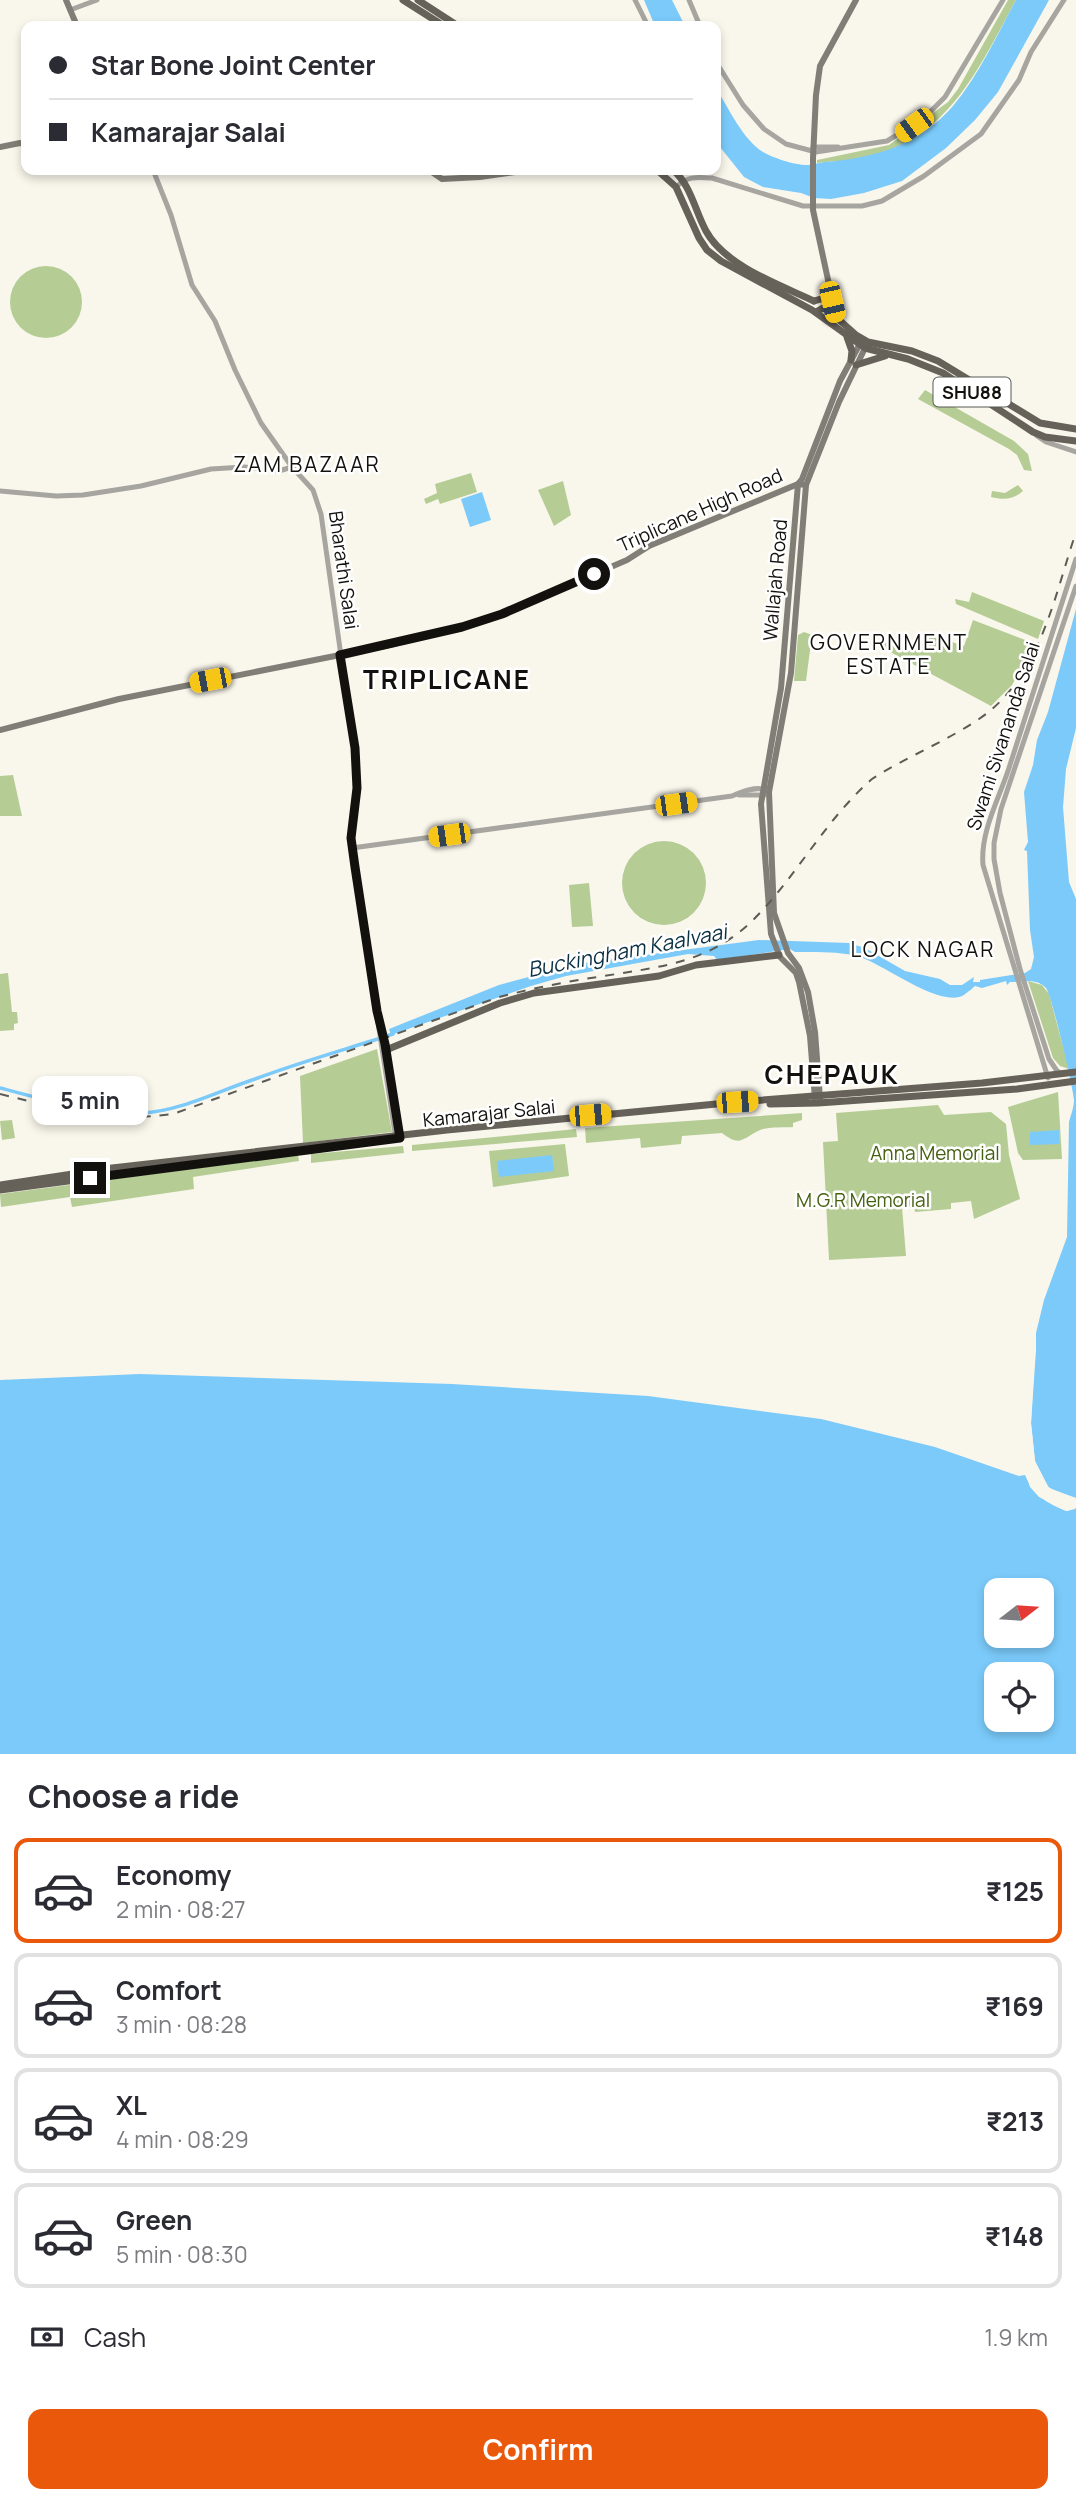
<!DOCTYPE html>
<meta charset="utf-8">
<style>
body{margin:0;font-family:Manrope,sans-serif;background:#f2f2f3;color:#2b2b33;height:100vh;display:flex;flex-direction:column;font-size:26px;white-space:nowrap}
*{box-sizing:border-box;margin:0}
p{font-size:23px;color:#7c7c81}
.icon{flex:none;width:38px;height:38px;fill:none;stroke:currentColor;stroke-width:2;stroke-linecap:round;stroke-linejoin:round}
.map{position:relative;height:1754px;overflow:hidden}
.panel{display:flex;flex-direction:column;background:#fff;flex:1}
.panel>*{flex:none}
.banner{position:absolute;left:21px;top:21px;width:700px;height:154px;border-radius:14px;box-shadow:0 4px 10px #0003;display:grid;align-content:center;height:154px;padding:0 28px;background:#fff}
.needle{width:46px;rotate:73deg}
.tools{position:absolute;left:984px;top:1578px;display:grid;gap:14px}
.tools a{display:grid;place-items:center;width:70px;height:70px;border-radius:14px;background:#fff;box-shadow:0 4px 10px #0003;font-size:35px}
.end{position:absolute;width:32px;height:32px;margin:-16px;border:9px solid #12110d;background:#fff;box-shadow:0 0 0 4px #fff}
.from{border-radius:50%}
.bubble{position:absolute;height:49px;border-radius:14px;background:#fff;box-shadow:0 4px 10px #0003;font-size:23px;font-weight:700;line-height:49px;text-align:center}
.car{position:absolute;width:21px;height:42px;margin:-21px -10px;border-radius:9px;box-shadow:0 0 5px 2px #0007;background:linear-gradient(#f5c518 24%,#345 0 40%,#f5c518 0 76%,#345 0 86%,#f5c518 0)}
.banner b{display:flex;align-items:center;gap:24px;height:66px;font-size:26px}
.banner b+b{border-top:2px solid #e1e1e2}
.banner i{width:18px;height:18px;background:#2b2b33}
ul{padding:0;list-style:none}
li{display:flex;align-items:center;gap:21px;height:105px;margin:0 14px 10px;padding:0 14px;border:4px solid #e1e1e2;border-radius:14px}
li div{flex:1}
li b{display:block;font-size:26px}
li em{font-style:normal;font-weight:700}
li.current{border-color:#ea580c}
li>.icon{width:63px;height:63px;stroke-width:1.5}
h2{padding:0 28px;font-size:32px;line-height:84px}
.pay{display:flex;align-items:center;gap:18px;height:77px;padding:0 28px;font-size:26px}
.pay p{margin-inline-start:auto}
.action{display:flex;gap:14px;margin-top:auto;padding:14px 28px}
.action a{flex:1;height:80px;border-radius:14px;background:#ea580c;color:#fff;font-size:28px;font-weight:700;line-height:80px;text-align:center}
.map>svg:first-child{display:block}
.green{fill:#b5cd95}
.water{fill:#7bcafa;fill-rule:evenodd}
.pier{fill:#f9f6eb}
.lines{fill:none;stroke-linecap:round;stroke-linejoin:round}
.canal{stroke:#7bcafa;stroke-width:3.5}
.tertiary{stroke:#a7a5a0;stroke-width:5}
.secondary{stroke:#817e77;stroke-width:6}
.primary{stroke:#66625a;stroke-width:7}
.rail{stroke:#5c5b55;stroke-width:2;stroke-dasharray:9 9;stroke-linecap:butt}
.route{stroke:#12110d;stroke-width:9}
.labels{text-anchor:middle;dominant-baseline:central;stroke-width:5;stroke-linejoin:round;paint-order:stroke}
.shield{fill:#fff;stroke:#595856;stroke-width:2}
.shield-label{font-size:18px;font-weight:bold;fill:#12110d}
.street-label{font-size:19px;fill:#12110d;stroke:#fff}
.park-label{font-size:19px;fill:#466012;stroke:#fff}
.neighbourhood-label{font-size:21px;letter-spacing:2px;fill:#12110d;stroke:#fff}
.water-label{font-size:21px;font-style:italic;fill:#0c3043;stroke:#fff}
.district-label{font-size:26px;font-weight:bold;letter-spacing:2px;fill:#12110d;stroke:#fff}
</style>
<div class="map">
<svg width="1076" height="1754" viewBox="0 0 1076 1754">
<rect width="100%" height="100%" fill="#f9f6eb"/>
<g class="green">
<path d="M1008 0H1016C982 62 951 134 876 155 857 160 837 161 817 163V160L822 159 889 145 948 102 958 89Z"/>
<circle cx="46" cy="302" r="36"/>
<polygon points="925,390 1014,441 1028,454 1032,471 1024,470 1017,455 1009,449 918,399"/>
<polygon points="471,473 477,492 440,504 438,499 426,504 424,499 437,493 435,484"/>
<polygon points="563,481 571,515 554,526 538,490"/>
<path d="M1018 485 1023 491C1013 500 1004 500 991 497L992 491 1005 493Z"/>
<polygon points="972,592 1044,621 1038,639 956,604 955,599 969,602"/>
<polygon points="973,620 1036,644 1012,685 991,706 879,646 880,643 926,644 931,635 964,646"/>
<polygon points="804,632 812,635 806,681 794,681 798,635"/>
<polygon points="13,775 22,816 0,816 0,776"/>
<circle cx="664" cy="883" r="42"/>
<polygon points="589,883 593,926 572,927 569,885"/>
<polygon points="8,973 12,1012 17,1012 18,1023 14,1024 14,1030 0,1031 0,974"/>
<polygon points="1028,981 1042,985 1049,994 1069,1069 1060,1066 1053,1058"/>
<polygon points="377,1049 392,1132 303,1143 300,1076"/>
<polygon points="1058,1092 1062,1159 1023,1160 1018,1153 1008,1107"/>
<polygon points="938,1105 944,1115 991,1112 1006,1124 1009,1155 1020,1199 974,1219 971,1201 951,1203 951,1209 915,1212 914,1206 902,1207 906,1256 829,1260 823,1142 838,1141 836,1113"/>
<path d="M802 1113V1120L793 1123V1127C783 1128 767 1126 758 1131 742 1139 740 1147 722 1133L682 1136 681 1144 641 1148 640 1138 586 1143 585 1128Z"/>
<polygon points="12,1120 15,1138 2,1140 0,1121"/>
<polygon points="576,1129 577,1137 412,1151 412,1145"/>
<polygon points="565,1144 569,1176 493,1187 489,1151"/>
<polygon points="403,1146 404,1153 311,1163 311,1154"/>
<polygon points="298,1155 299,1161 193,1177 194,1189 72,1207 70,1197 1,1207 0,1194"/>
</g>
<g class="water">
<polygon points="644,0 672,0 685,26 655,26"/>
<path d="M1016 0H1049L998 92 975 120 946 148 902 181 864 193 831 199 814 198 801 193 763 187 744 177 716 142V88C728 107 743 140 763 152 773 158 797 166 809 165 814 164 819 163 825 162 875 158 919 145 953 106 979 75 997 35 1016 0Z"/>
<polygon points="482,492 491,520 470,527 461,499"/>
<path d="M1076 609V728L1066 769 1063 807 1069 882 1076 899V1498L1058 1493 1047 1486 1035 1461 1031 1423 1036 1333 1044 1300 1067 1237 1069 1122C1071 1115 1074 1107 1074 1100 1073 1087 1052 996 1046 988 1036 977 1021 983 1010 982L1007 985 1006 981 982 988 975 986C973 988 968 992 964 995 941 1009 883 964 860 957 839 951 816 952 795 952L790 949 717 960 714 956 688 954 566 976 531 986 391 1035 389 1029 499 985 577 964 759 940 849 943 865 948 905 971 940 979 950 985H962L974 977 973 982H980V980L1025 973 1031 969 1034 957 1030 930 1027 851 1024 850 1028 842 1024 792 1033 765 1037 740 1048 712Z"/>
<polygon points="1059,1130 1059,1144 1030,1145 1030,1132"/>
<polygon points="552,1155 554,1171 499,1177 497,1161"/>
<path d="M140 1374 452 1384 648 1396 821 1419 935 1447 1019 1476 1025 1475C1034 1496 1047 1503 1066 1511L1076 1508V1754H0V1380ZM996 1591H1041V1636H996ZM996 1675H1041V1720H996Z"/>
</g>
<g class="pier">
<polygon points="1033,1331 1036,1333 1036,1350 1031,1423 1035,1461 1049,1488 1076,1498 1076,1502 1047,1491 1032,1461 1027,1423"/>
<polygon points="1025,1472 1028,1473 1033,1485 1041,1494 1067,1507 1076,1504 1075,1509 1067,1511 1039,1497 1030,1487"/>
</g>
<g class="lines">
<path class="canal" d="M0 1088C47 1100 93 1114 142 1113 178 1112 221 1090 255 1079 300 1062 347 1049 393 1034"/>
<g class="tertiary">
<polyline points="635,0 648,26"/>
<polyline points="689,0 700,26"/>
<polyline points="70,10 97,0"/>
<polyline points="716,62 743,105 764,129 786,144 816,152 887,141 923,119 945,97 1003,0"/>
<polyline points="813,147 838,147"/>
<polyline points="153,170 171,215 192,285 215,321 235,370 261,423 292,467 313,490 321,514 354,748 357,788 351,838 354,867 396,1139"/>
<path d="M676 187C688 176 696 177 712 178L803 206H862L882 201 924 176 981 134 1019 80 1031 52 1064 0"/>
<polyline points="1037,436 1046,442 1076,452"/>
<polyline points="0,491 56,496 83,495 141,486 211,469 244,467 279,471 292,467"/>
<polyline points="739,795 764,795"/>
<path d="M352 848 732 796C743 791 756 786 767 790"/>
<polyline points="1062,1074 1057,1071 1049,1059 1020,969 1000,893 994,859 994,843 1001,809 1076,586"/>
<path d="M1048 1078 983 865C980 832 999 799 1009 768 1031 698 1054 629 1076 559"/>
<polyline points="394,1097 400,1138"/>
</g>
<g class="secondary">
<polyline points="66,0 77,26"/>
<polyline points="0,147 20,143 26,145"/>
<polyline points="429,170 442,179 480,177 530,170"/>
<polyline points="836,317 813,210 813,158 816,95 820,66 856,0"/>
<polyline points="0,730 119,699 385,646 462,627 502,614 627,560 649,546 798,484 806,485"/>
<polyline points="815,1099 810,1036 799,982 796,973 780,957 771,934 761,804 781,688 798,484 802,479 840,381 862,340"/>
<polyline points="820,1099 815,1032 808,992 799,968 788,953 774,913 769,792 791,673 806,485 839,402 866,346"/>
</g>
<g class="primary">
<polyline points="403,0 444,26"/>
<polyline points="418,0 458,26"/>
<polyline points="657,170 676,187 699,238 707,250 721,261 812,310 865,348 908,359 943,373 1033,432 1045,437 1076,441"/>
<path d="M673 170C691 185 695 211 706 231 725 266 780 285 814 301"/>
<polyline points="814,301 831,296"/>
<polyline points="816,312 823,308 827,309 856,335 868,342 912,351 938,361 1040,423 1076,429"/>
<polyline points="847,337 852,351 851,360"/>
<polyline points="856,365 885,356"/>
<polyline points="386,1050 500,1003 534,993 659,976 696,965 779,955"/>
<polyline points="770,1104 818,1103 1017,1089 1076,1081"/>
<polyline points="0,1185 112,1168 447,1130 737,1102 982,1083 1076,1072"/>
<polyline points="0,1190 288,1152"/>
</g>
<path class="rail" d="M0 1094C62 1109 109 1123 173 1114L499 997C534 988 569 981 604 976 659 967 708 963 751 922 796 878 824 821 872 779 906 757 945 742 979 719 1040 678 1054 597 1076 532"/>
</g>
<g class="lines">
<polyline class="route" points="90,1178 400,1138 385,1044 377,1011 355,867 351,838 357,788 355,748 340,655 462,627 502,614 594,574"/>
</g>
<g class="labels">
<rect class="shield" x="933.5" y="377.5" width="77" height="29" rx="5"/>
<g class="shield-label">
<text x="972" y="392">SHU88</text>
</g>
<g class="street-label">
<text transform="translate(700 510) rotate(-24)">Triplicane High Road</text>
<text transform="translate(344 570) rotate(82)">Bharathi Salai</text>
<text transform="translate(775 580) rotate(-85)">Wallajah Road</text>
<text transform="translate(1003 736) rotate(-72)">Swami Sivananda Salai</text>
<text transform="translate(489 1113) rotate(-6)">Kamarajar Salai</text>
</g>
<g class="park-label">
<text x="935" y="1153">Anna Memorial</text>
<text x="863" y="1200">M.G.R Memorial</text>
</g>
<g class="neighbourhood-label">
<text x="307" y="464">ZAM BAZAAR</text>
<text x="889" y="642">GOVERNMENT<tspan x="889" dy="24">ESTATE</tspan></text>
<text x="923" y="949">LOCK NAGAR</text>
</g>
<g class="water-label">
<text transform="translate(627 950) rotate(-11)">Buckingham Kaalvaai</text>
</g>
<g class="district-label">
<text x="447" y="679">TRIPLICANE</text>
<text x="832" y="1074">CHEPAUK</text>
</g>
</g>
</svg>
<div class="tools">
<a><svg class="needle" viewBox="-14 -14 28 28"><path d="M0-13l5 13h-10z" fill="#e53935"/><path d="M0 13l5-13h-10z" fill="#7c7c81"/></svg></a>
<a><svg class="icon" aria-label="locate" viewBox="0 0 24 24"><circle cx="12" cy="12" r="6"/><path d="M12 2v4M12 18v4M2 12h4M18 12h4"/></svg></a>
</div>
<i class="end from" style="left:594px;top:574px"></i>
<i class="end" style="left:90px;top:1178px"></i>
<div class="bubble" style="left:32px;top:1076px;width:116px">5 min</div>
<i class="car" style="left:914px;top:125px;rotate:234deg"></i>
<i class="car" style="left:832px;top:302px;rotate:167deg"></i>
<i class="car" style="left:210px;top:680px;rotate:259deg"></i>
<i class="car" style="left:676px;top:804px;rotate:82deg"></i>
<i class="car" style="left:449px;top:835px;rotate:262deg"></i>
<i class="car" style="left:737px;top:1102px;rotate:86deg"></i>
<i class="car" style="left:590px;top:1115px;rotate:85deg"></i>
<div class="banner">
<b><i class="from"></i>Star Bone Joint Center</b>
<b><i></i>Kamarajar Salai</b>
</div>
</div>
<section class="panel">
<h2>Choose a ride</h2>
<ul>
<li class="current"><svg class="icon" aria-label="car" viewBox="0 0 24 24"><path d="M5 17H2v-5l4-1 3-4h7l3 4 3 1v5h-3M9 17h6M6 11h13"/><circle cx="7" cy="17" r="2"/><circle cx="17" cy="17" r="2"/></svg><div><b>Economy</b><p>2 min · 08:27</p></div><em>₹125</em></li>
<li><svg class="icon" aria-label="car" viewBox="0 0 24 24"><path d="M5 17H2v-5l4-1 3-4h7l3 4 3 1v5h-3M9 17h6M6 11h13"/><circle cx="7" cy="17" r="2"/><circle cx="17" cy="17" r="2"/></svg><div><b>Comfort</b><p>3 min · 08:28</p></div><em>₹169</em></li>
<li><svg class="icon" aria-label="car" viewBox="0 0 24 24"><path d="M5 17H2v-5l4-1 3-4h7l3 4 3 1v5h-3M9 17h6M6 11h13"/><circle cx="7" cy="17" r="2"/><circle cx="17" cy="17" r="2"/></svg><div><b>XL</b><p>4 min · 08:29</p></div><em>₹213</em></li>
<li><svg class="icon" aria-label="car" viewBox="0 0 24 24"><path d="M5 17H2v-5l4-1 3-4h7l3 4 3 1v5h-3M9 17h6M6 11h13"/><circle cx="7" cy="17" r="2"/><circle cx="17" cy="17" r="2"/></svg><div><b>Green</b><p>5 min · 08:30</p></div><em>₹148</em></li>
</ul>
<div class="pay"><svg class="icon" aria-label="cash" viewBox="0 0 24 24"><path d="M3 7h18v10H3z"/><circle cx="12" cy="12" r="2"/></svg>Cash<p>1.9 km</p></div>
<div class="action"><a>Confirm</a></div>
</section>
